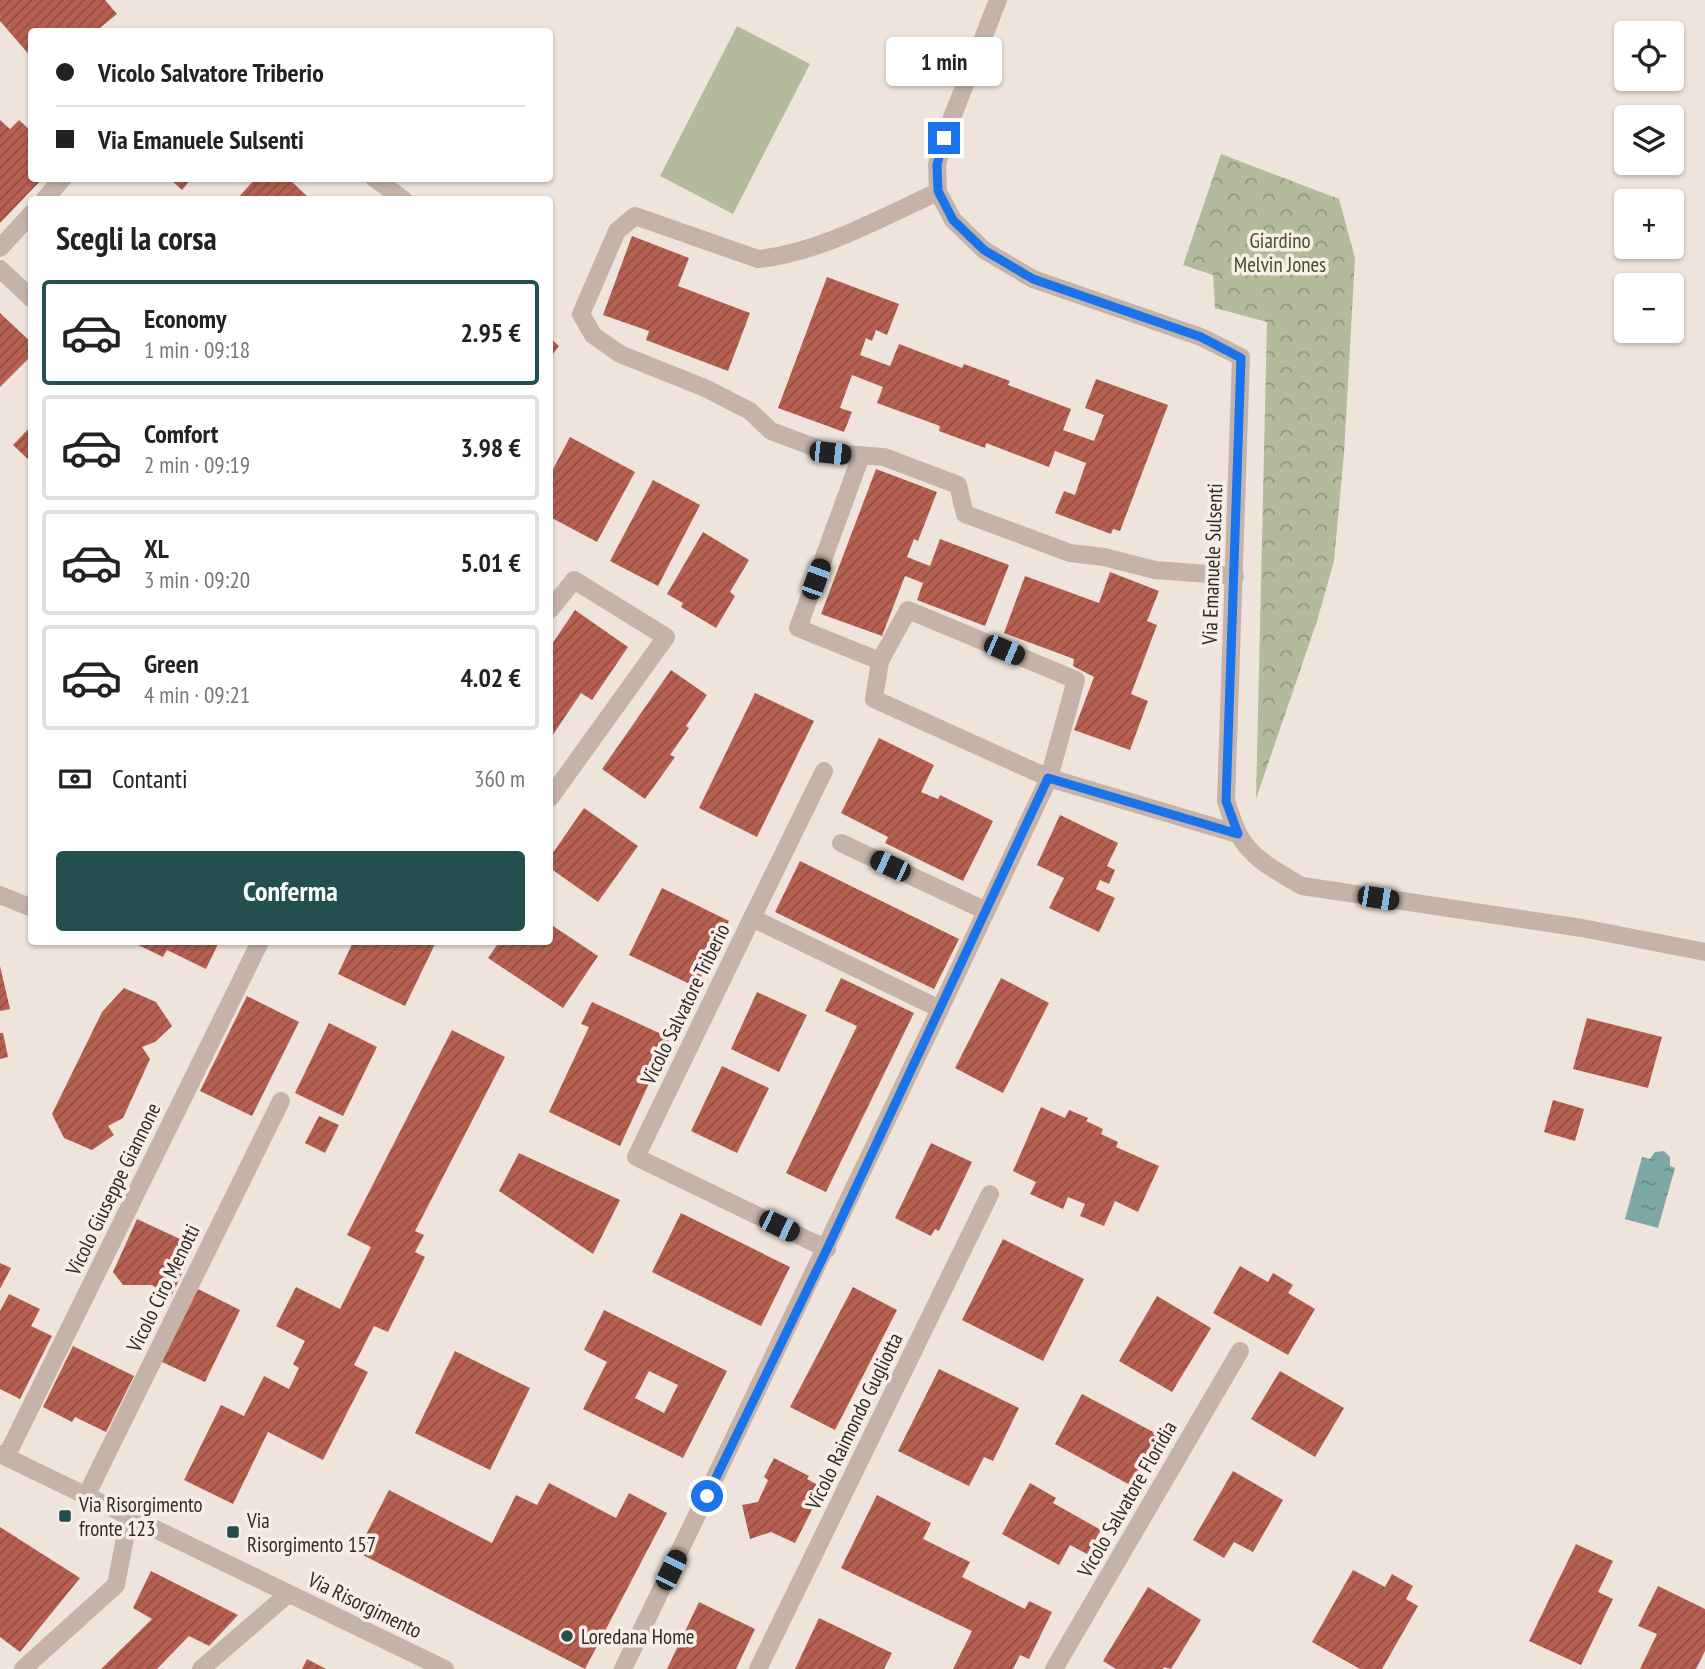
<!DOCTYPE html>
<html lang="it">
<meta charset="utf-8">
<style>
body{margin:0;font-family:"PT Sans Narrow",sans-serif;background:#f6f6f6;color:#222;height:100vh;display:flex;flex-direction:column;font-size:26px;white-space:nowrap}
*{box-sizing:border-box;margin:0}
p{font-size:23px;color:#767676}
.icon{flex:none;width:38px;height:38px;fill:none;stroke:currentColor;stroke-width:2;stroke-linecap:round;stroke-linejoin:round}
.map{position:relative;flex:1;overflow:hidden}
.side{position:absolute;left:28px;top:196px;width:525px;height:749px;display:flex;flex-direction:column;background:#fff;border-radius:7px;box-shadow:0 2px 5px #0004}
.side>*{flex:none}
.banner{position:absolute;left:28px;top:28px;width:525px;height:154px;border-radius:7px;box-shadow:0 2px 5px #0004;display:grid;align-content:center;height:154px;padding:0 28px;background:#fff}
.fabs{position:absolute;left:1614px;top:21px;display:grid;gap:14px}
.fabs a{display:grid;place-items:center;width:70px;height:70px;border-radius:7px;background:#fff;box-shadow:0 2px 5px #0004;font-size:35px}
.end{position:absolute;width:32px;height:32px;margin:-16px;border:9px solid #1a73e8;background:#fff;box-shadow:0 0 0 4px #fff}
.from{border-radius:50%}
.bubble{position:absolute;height:49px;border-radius:7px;background:#fff;box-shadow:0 2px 5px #0004;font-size:23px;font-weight:700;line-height:49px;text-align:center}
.car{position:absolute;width:21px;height:42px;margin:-21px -10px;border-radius:9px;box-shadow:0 0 5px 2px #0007;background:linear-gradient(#222 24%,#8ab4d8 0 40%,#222 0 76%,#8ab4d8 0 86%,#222 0)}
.banner b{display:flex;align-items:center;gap:24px;height:66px;font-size:26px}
.banner b+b{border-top:2px solid #e0e0e0}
.banner i{width:18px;height:18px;background:#222}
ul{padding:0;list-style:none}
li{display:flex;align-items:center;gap:21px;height:105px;margin:0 14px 10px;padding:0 14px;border:4px solid #e0e0e0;border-radius:7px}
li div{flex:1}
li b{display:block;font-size:26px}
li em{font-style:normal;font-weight:700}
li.current{border-color:#234f4e}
li>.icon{width:63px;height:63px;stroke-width:1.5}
h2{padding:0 28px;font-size:32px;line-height:84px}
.pay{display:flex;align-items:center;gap:18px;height:77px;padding:0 28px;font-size:26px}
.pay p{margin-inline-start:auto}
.action{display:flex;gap:14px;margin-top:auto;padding:14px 28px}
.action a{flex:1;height:80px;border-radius:7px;background:#234f4e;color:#fff;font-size:28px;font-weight:700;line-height:80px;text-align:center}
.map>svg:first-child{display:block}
.green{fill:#b4bb9d}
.forest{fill:url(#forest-crowns)}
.water{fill:url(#water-ripples)}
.building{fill:url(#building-hatch);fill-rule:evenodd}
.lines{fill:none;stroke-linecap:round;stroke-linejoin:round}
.service{stroke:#c5b3a9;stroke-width:18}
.minor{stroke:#c5b3a9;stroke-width:18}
.tertiary{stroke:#c5b3a9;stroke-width:18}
.route{stroke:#1a73e8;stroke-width:9}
.poi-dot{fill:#234f4e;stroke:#f7eee7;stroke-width:2.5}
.labels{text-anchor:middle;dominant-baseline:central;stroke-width:7;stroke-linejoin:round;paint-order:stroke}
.park-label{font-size:21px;fill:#454e2f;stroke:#f7eee7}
.street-label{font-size:21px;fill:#332a28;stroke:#f7eee7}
.poi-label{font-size:21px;fill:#332a28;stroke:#f7eee7;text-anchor:start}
</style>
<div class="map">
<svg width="1705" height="1669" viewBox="0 0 1705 1669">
<defs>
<pattern id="forest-crowns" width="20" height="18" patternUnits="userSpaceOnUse" patternTransform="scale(1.75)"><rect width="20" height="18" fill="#b4bb9d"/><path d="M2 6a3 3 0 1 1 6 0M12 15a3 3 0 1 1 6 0" fill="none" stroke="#939880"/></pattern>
<pattern id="water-ripples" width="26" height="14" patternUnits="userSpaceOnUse" patternTransform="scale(1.75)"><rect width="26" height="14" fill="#7ea8a5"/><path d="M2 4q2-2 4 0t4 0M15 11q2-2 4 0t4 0" fill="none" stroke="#688986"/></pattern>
<pattern id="building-hatch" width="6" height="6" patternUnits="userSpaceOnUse" patternTransform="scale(1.75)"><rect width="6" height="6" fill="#b66051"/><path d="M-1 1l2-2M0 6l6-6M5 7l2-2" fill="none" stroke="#954f43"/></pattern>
</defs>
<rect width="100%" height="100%" fill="#eee4db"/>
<polygon class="green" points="737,26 810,64 733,214 660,176"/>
<polygon class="forest" points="1221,154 1339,199 1355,258 1344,454 1334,561 1317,621 1256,799 1267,322 1215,308 1213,275 1183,265"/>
<polygon class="water" points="1664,1151 1670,1157 1670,1166 1675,1168 1658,1228 1625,1219 1642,1157 1650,1159 1655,1152"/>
<g class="building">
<polygon points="0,0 105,0 117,14 95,32 32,32 32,58 0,21"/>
<polygon points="0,120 10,129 19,120 32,132 32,178 43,178 0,223"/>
<polygon points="169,178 192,178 182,190"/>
<polygon points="256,178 288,178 311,200 236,200"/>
<polygon points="632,236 689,258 678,286 750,313 728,371 646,340 649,331 603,315"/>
<polygon points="827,277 899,304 887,335 876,330 872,341 866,338 860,355 890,366 899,344 962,368 964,364 1010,381 1008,385 1071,409 1063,430 1094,441 1104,415 1085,408 1096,379 1168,405 1120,531 1113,529 1111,534 1055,513 1064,491 1075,495 1086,463 1055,451 1049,467 986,443 985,448 939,431 940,426 877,403 883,387 852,375 840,408 852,412 844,432 778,408"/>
<polygon points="0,313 32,343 32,355 0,387"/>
<polygon points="550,338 559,346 550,358"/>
<polygon points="32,425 32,463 13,445"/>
<polygon points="570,437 635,472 597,542 550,517 552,509 550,508 550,475"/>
<polygon points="876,469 937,492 918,541 914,539 907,557 930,566 940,539 1009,565 985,626 917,600 923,583 905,576 882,636 821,614"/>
<polygon points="653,480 700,505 658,586 610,561"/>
<polygon points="703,532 749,560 730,592 735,596 716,628 681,607 683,603 667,594"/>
<polygon points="1110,572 1159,591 1147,621 1157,625 1131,694 1148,701 1130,750 1074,730 1094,677 1073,666 1074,659 1004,633 1025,576 1099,603"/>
<polygon points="575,610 628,647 592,700 581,693 550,739 550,647"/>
<polygon points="671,670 707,695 686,726 689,728 670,755 675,757 645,799 602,769"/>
<polygon points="755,693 814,721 757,837 699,808"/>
<polygon points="879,738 934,765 921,792 938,799 940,795 993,821 963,881 885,843 888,837 841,813"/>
<polygon points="584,808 638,846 598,902 550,868 550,857"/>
<polygon points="1060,815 1118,843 1107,866 1115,870 1109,884 1100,880 1096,889 1115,898 1099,932 1049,908 1064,878 1037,865"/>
<polygon points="800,861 959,939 934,989 775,912"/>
<polygon points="662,888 729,921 696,987 629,955"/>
<polygon points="550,924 598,956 563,1008 488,958 499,942 550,942"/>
<polygon points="132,942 219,942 206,969 167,950 163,957"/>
<polygon points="353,942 430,942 435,944 405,1006 338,974"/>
<polygon points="0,966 10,1009 0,1011"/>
<polygon points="841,978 914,1013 826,1192 786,1173 857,1026 825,1011"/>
<polygon points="1001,978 1049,1003 1003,1093 955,1068"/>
<polygon points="124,988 156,1002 172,1026 155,1042 142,1047 150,1059 123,1118 108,1126 114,1135 92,1150 64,1138 52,1114 102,1012"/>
<polygon points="757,992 807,1015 779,1072 731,1049"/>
<polygon points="247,996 299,1022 252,1116 200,1091"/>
<polygon points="592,1002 670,1038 620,1146 549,1112 589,1027 581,1024"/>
<polygon points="1587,1018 1662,1037 1648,1088 1573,1069"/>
<polygon points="329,1023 377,1047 343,1116 295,1093"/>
<polygon points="452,1030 505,1057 415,1231 424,1235 415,1252 425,1257 388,1332 374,1326 354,1365 368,1372 323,1460 268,1432 233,1504 184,1480 221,1405 244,1416 264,1376 289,1389 299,1368 293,1364 305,1341 276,1326 296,1287 340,1309 371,1247 347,1235"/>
<polygon points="0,1033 3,1033 8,1057 0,1059"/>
<polygon points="722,1066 769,1088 737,1153 691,1131"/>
<polygon points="1553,1100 1584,1109 1575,1141 1544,1132"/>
<polygon points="1041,1107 1065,1118 1069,1110 1088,1118 1086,1121 1103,1129 1101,1134 1118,1142 1116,1147 1159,1166 1138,1212 1115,1201 1104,1226 1080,1216 1085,1204 1068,1197 1063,1209 1030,1194 1036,1182 1013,1171"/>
<polygon points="319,1116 339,1125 325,1153 305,1143"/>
<polygon points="931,1143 972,1162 939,1231 935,1229 931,1236 895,1218"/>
<polygon points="519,1153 620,1200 593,1254 499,1191"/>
<polygon points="681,1213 790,1267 761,1326 652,1272"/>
<polygon points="137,1219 195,1246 171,1297 152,1285 123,1285 113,1272"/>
<polygon points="1003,1239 1084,1279 1043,1361 962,1320"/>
<polygon points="0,1263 11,1268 0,1289"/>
<polygon points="1240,1266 1268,1282 1273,1273 1293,1285 1288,1293 1315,1309 1288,1355 1213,1313"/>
<polygon points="853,1287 897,1310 835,1430 790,1407"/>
<polygon points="196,1288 240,1310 205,1382 160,1361"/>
<polygon points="9,1294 40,1309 31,1326 52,1336 20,1399 0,1389 0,1311"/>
<polygon points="1157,1296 1211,1328 1172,1392 1119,1361"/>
<path d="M604 1310 727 1371 683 1458 583 1409 607 1362 584 1350ZM649 1371 678 1385 664 1413 635 1398Z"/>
<polygon points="73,1346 134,1376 106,1432 75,1417 72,1422 43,1407"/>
<polygon points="455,1351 530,1388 490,1470 415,1433"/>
<polygon points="939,1369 1019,1408 993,1461 984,1457 969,1486 898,1451"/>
<polygon points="1280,1371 1344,1408 1315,1457 1251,1419"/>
<polygon points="1082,1394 1157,1434 1130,1485 1055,1444"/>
<polygon points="774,1458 809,1476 807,1479 823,1488 795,1543 771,1532 750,1539 742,1505 758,1502 768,1480 764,1477"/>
<polygon points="1233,1471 1283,1500 1253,1552 1234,1542 1224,1558 1193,1540"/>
<polygon points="549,1483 616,1518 629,1493 667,1513 585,1669 357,1552 389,1490 492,1543 516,1495 537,1505"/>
<polygon points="1030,1483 1056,1498 1053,1503 1101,1530 1087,1554 1070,1545 1059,1565 1002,1534"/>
<polygon points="877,1495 931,1523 923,1539 970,1562 962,1577 1025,1609 1029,1601 1052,1612 1029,1659 1020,1655 1013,1669 953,1669 972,1631 841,1568"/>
<polygon points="0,1527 80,1578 20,1652 0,1637"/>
<polygon points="1576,1544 1613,1561 1598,1592 1613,1599 1581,1665 1529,1641"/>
<polygon points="1353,1570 1385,1587 1392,1574 1413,1586 1406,1599 1418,1606 1382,1669 1360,1669 1312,1642"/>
<polygon points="151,1571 238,1615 209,1646 189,1636 157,1669 101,1669 152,1619 133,1608"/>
<polygon points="1658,1586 1705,1609 1705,1651 1696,1669 1640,1669 1657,1634 1638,1626"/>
<polygon points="1148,1587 1201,1620 1171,1669 1164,1667 1163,1669 1116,1669 1103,1661"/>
<polygon points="699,1602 755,1629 736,1669 667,1669"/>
<polygon points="819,1618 892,1653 884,1669 795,1669"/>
<polygon points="307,1659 326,1669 302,1669"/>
</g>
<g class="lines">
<g class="service">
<path d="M938 192C882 217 820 253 758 259L635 216 617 231 581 314 593 335 620 354 705 388 750 411 771 431 830 453 884 457 958 485 965 514 1070 553 1104 557 1155 570 1235 576"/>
<polyline points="861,456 798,628 880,661 874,699 1049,778 1238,834"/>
<polyline points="880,661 908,610 1076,680 1049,778 940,1009"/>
<polyline points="841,843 986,911"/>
<polyline points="0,895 32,908"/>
<polyline points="23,1669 116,1585 129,1517"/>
</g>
<g class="minor">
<path d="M998 0 944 138 937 165 938 192 953 220 984 250 1033 279 1201 337 1241 357 1226 801C1230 812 1233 823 1238 833 1251 859 1278 872 1302 886L1582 928 1705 952"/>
<polyline points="374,178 404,200"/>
<polyline points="44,200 63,178"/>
<polyline points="0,248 32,213"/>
<polyline points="0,269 32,299"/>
<polyline points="550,610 574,580 666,637 550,798"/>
<polyline points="752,918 824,771"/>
<polyline points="6,1457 260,942"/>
<polyline points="86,1496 281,1101"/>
<polyline points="201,1669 288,1594"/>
<polyline points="623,1669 940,1009 752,918 636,1157 827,1249"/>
<polyline points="758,1669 990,1194"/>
<polyline points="1054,1669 1240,1351"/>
</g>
<polyline class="tertiary" points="0,1454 445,1669"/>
</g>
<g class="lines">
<polyline class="route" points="707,1496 827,1249 1048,778 1238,834 1226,801 1241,358 1201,337 1033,279 984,250 953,220 938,191 937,165 944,138"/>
</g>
<g class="poi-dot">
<rect x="58" y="1509" width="14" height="14" rx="3.5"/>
<rect x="226" y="1525" width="14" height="14" rx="3.5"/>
<circle cx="567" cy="1636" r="7"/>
</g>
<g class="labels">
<g class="park-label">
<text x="1280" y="240">Giardino<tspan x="1280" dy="24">Melvin Jones</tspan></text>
</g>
<g class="street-label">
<text transform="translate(1212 564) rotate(-88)">Via Emanuele Sulsenti</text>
<text transform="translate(685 1004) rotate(-64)">Vicolo Salvatore Triberio</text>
<text transform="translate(113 1189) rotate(-64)">Vicolo Giuseppe Giannone</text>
<text transform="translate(163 1288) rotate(-64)">Vicolo Ciro Menotti</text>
<text transform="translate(854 1421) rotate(-64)">Vicolo Raimondo Gugliotta</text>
<text transform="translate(1127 1499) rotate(-60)">Vicolo Salvatore Floridia</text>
<text transform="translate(365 1605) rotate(26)">Via Risorgimento</text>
</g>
<g class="poi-label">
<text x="79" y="1504">Via Risorgimento<tspan x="79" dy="24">fronte 123</tspan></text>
<text x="247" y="1520">Via<tspan x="247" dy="24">Risorgimento 157</tspan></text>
<text x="581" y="1636">Loredana Home</text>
</g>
</g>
</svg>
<div class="fabs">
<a><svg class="icon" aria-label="locate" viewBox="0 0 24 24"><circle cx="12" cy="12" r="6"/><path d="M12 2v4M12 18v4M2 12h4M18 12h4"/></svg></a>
<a><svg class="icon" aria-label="layers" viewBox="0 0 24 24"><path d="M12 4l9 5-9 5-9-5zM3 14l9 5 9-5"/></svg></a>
<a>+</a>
<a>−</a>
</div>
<i class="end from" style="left:707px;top:1496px"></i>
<i class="end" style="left:944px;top:138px"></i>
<div class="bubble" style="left:886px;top:37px;width:116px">1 min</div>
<i class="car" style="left:830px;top:453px;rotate:96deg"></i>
<i class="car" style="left:816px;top:579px;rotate:20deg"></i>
<i class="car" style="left:1004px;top:650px;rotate:113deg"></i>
<i class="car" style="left:890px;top:866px;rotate:295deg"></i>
<i class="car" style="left:1378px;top:898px;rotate:99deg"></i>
<i class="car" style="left:779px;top:1226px;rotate:116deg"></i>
<i class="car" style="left:671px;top:1570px;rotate:26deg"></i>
<div class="banner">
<b><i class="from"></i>Vicolo Salvatore Triberio</b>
<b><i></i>Via Emanuele Sulsenti</b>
</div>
<section class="side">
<h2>Scegli la corsa</h2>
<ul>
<li class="current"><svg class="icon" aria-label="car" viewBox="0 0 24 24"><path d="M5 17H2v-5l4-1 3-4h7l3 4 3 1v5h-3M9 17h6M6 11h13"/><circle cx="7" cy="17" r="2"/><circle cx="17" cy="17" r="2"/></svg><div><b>Economy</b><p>1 min · 09:18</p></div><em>2.95 €</em></li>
<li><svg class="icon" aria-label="car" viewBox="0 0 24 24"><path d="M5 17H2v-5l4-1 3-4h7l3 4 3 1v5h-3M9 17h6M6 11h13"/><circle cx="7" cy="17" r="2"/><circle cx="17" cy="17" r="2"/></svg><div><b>Comfort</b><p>2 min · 09:19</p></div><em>3.98 €</em></li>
<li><svg class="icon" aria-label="car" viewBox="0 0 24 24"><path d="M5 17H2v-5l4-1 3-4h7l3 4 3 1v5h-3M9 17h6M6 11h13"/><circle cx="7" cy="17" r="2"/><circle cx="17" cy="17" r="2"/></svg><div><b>XL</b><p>3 min · 09:20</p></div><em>5.01 €</em></li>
<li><svg class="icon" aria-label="car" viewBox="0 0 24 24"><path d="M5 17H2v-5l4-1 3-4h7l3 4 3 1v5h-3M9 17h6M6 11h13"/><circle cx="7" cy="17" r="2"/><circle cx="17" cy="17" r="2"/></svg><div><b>Green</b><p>4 min · 09:21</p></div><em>4.02 €</em></li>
</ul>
<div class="pay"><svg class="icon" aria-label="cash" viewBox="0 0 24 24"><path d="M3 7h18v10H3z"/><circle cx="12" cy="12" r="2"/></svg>Contanti<p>360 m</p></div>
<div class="action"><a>Conferma</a></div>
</section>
</div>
